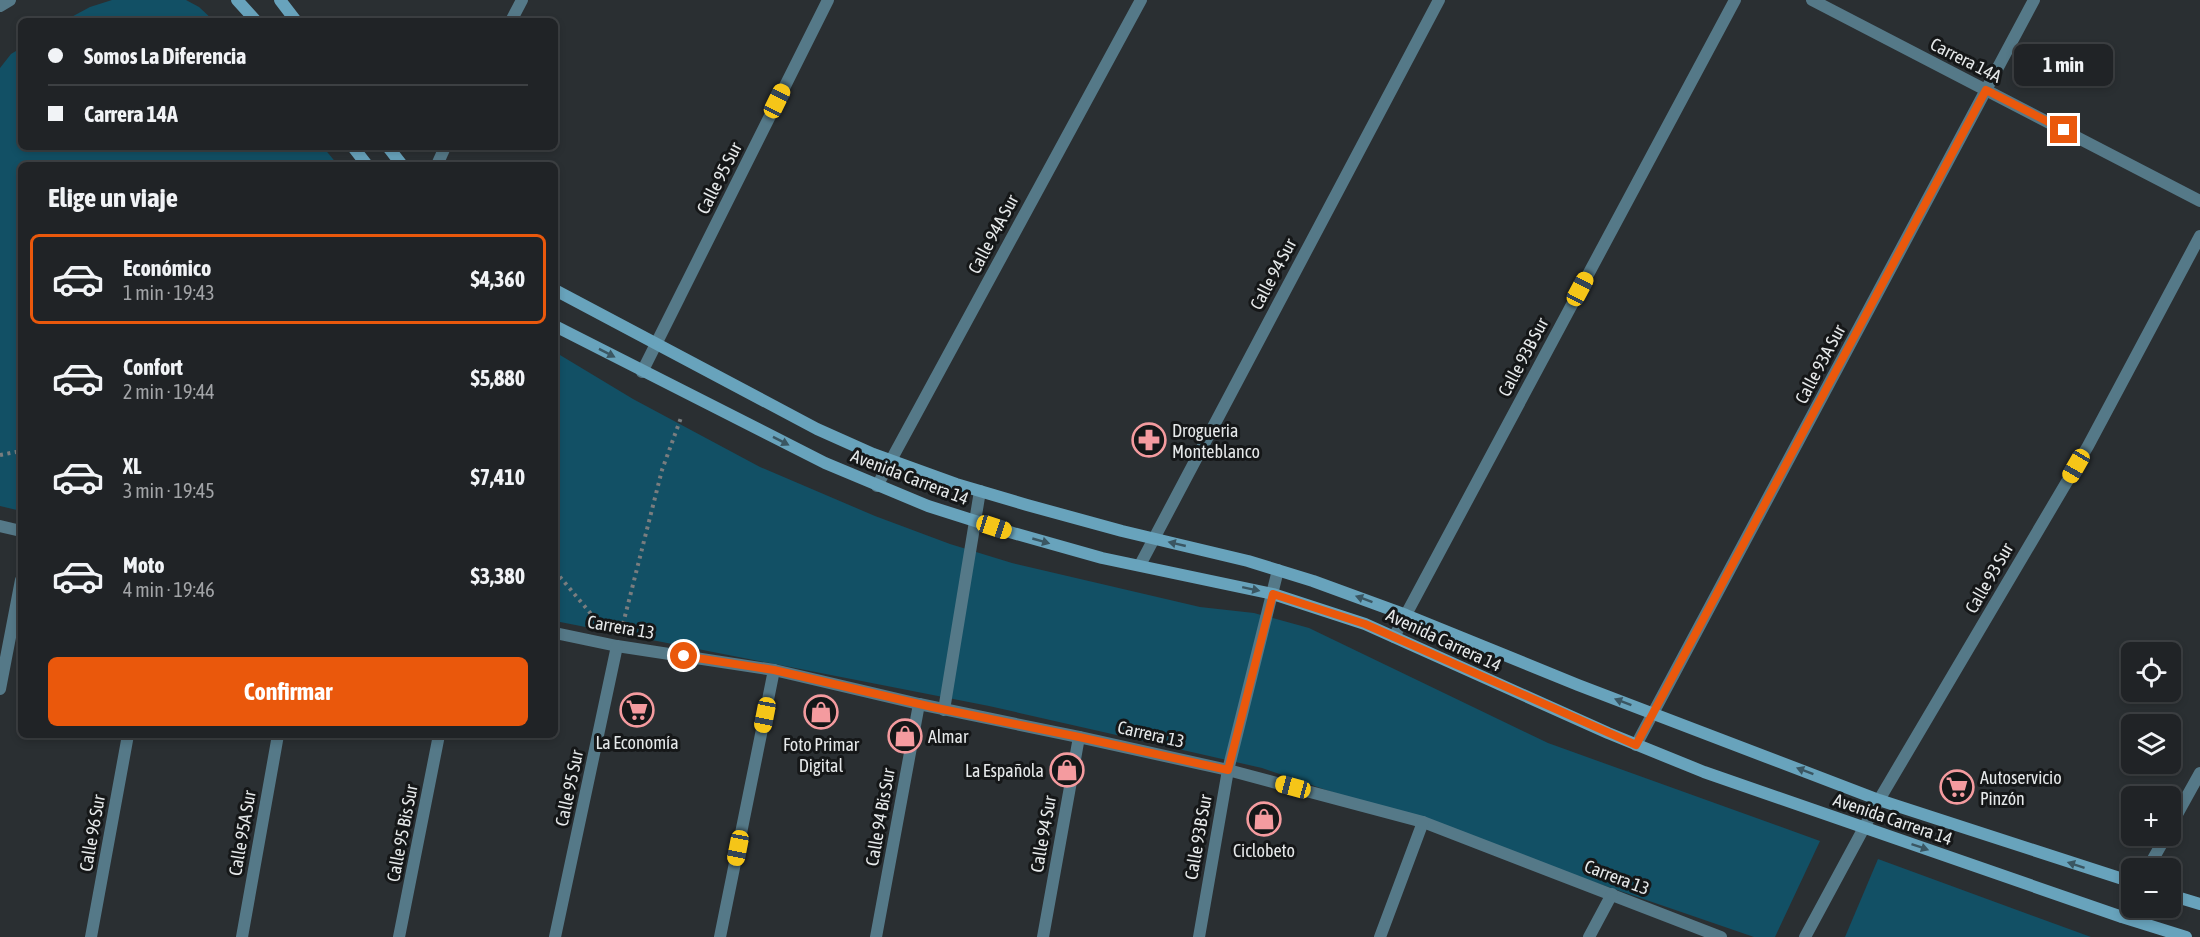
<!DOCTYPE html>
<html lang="es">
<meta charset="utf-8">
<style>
body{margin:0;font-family:"Asap Condensed",sans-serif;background:#282b2e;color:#f1f3f6;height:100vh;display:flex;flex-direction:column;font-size:22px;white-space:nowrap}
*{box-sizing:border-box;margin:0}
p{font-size:20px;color:#a2a4a7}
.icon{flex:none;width:33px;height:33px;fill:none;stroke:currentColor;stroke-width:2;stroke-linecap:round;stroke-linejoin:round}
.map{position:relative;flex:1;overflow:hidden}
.panel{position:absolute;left:18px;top:162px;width:540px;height:576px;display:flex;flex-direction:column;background:#202326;border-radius:9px;box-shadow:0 3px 9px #0003,0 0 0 2px #3d4043}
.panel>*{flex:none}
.top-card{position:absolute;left:18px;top:18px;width:540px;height:132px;border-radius:9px;box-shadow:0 3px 9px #0003,0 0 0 2px #3d4043;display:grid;align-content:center;height:132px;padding:0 30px;background:#202326}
.fabs{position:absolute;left:2121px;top:642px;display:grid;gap:12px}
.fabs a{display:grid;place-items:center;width:60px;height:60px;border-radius:9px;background:#202326;box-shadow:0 3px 9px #0003,0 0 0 2px #3d4043;font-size:30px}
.end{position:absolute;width:27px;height:27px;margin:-14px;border:8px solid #ea580c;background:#fff;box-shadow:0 0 0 3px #fff}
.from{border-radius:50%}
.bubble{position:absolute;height:42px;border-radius:9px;background:#202326;box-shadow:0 3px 9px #0003,0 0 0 2px #3d4043;font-size:20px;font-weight:700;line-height:42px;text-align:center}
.car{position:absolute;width:18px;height:36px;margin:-18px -9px;border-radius:8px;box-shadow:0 0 4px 2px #0007;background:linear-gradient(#f5c518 24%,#345 0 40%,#f5c518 0 76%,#345 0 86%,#f5c518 0)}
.top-card b{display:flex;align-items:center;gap:21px;height:57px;font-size:22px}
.top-card b+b{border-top:2px solid #3d4043}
.top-card i{width:15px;height:15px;background:#f1f3f6}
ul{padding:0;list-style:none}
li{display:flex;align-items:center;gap:18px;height:90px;margin:0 12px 9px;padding:0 18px;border:3px solid transparent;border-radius:9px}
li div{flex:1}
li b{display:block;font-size:22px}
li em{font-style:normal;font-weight:700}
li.current{border-color:#ea580c}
li>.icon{width:54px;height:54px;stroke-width:1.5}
h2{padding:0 30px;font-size:27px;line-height:72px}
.action{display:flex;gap:12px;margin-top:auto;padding:12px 30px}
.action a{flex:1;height:69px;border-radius:9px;background:#ea580c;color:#fff;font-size:24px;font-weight:700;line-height:69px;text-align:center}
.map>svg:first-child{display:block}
.green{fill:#125065}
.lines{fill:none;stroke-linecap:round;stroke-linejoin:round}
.path{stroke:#797d7f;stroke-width:4;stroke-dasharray:3 4.5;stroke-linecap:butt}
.minor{stroke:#557988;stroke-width:12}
.tertiary{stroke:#557988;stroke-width:12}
.secondary{stroke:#68a3bc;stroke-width:12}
.oneway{fill:#3a5662}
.route{stroke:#ea580c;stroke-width:8}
.labels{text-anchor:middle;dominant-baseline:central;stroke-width:6;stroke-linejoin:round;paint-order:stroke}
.street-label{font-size:18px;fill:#e6e9ea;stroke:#151718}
.poi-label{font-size:18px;fill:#e6e9ea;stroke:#151718;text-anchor:start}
</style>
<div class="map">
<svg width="2200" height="937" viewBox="0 0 2200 937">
<rect width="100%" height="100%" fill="#2a2f32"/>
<g class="green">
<polygon points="112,0 186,0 199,7 214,21 64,21 90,7"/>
<polygon points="21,48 21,147 323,147 338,165 21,165 21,511 0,506 0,68 11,54"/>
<polygon points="555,352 633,399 760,467 875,516 950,544 1012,563 1200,607 1254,613 1309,628 1548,743 1820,841 1775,937 1754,937 1262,768 989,706 555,621"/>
<polygon points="1878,859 2091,937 1845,937"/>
</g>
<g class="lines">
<g class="path">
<polyline points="0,455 21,451"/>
<polyline points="555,571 592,615"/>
<polyline points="623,624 662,470 682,415"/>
</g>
<g class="minor">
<polyline points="1812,0 2200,201"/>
<polyline points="511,21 522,0"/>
<polyline points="437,165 445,147"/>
<polyline points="642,372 828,0"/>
<polyline points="877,486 1141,0"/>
<polyline points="0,526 21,531"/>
<polyline points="1140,565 1439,0"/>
<polyline points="555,633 617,646 774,670 919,704 1079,737 1228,770 1423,822 1721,937"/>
<polyline points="1394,637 1735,0"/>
<polyline points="0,689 21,580"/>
<polyline points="944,710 980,491"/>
<polyline points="1636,745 2034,0"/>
<polyline points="1879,800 2088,446 2200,236"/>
<polyline points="2170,827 2200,773"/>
<polyline points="2148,868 2166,836"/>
<polyline points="2122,917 2132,899"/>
<polyline points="91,937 128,735"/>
<polyline points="242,937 278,735"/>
<polyline points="399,937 439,735"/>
<polyline points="555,937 617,646"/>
<polyline points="720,937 774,670"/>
<polyline points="876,937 919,704"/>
<polyline points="1043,937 1079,737"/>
<polyline points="1199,937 1228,770 1278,570"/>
<polyline points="1380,937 1423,822"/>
<polyline points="1589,937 1612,894"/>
</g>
<g class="tertiary">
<polyline points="0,6 10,0"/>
<polyline points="1805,937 1879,800"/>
</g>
<g class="secondary">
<polyline points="237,0 256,21"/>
<polyline points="280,0 296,21"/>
<polyline points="353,147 367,165"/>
<polyline points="388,147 402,165"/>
<polyline points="555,290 817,429 873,454 956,484 1027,505 1122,531 1248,561 1313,581 1406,615 1578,685 1879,800 2132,882"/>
<polyline points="555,326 825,463 928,506 1013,533 1102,558 1273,594 1365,624 1608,733 1704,772 2122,917 2186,937"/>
<polyline points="2170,895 2200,904"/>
</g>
</g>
<defs><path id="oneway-solid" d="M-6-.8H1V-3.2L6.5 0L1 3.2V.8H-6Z" transform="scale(1.5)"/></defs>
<g class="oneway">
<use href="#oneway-solid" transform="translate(607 353) rotate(27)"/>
<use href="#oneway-solid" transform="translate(781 441) rotate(27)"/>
<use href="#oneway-solid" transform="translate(1041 541) rotate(16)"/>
<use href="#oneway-solid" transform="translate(1177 544) rotate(-167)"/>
<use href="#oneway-solid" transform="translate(1251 589) rotate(12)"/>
<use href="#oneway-solid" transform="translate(1364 599) rotate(-160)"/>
<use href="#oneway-solid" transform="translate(1623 702) rotate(-159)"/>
<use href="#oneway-solid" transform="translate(1805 771) rotate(-159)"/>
<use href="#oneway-solid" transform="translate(1920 847) rotate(19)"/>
<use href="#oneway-solid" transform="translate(2076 865) rotate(-162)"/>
</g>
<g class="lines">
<polyline class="route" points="684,656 774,670 932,707 1079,737 1228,770 1273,594 1365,624 1636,745 1986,90 2064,130"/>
</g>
<defs>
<symbol id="pharmacy-ring" viewBox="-11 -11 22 22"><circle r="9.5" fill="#151718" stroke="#f49b9f" stroke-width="1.5"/><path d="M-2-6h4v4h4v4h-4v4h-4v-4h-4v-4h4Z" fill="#f49b9f"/></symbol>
<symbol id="supermarket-ring" viewBox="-11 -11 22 22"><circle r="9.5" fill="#151718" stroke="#f49b9f" stroke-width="1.5"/><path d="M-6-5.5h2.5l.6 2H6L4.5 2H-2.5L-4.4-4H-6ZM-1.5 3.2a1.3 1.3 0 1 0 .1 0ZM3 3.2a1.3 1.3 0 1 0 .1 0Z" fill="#f49b9f"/></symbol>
<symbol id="shop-ring" viewBox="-11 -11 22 22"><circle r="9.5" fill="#151718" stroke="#f49b9f" stroke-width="1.5"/><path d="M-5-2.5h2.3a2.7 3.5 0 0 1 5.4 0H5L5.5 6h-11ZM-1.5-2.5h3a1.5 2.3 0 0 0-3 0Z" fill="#f49b9f"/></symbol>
</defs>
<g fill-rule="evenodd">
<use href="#pharmacy-ring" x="1130" y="421" width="38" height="38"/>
<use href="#supermarket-ring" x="618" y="691" width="38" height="38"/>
<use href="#shop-ring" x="802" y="693" width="38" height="38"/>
<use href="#shop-ring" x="886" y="717" width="38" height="38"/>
<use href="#shop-ring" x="1048" y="751" width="38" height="38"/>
<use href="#supermarket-ring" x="1938" y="768" width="38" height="38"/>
<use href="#shop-ring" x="1245" y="800" width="38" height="38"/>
</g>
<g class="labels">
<g class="street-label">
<text transform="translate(1966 60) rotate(27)">Carrera 14A</text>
<text transform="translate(719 178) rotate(-63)">Calle 95 Sur</text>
<text transform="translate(993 234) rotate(-62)">Calle 94A Sur</text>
<text transform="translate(1273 274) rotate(-62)">Calle 94 Sur</text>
<text transform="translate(1523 357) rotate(-62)">Calle 93B Sur</text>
<text transform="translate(1820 364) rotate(-62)">Calle 93A Sur</text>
<text transform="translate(910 477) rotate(21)">Avenida Carrera 14</text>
<text transform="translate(1989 578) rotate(-60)">Calle 93 Sur</text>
<text transform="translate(621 627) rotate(10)">Carrera 13</text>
<text transform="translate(1444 640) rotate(25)">Avenida Carrera 14</text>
<text transform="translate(1151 734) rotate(13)">Carrera 13</text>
<text transform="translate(569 788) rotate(-78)">Calle 95 Sur</text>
<text transform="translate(880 817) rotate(-80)">Calle 94 Bis Sur</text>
<text transform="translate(1893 819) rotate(19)">Avenida Carrera 14</text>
<text transform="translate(92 833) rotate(-80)">Calle 96 Sur</text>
<text transform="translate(242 833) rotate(-80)">Calle 95A Sur</text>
<text transform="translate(402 833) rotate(-79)">Calle 95 Bis Sur</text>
<text transform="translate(1043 834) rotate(-80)">Calle 94 Sur</text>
<text transform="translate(1198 837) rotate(-80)">Calle 93B Sur</text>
<text transform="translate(1617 877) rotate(21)">Carrera 13</text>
</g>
<g class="poi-label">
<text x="1172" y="430">Drogueria<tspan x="1172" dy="21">Monteblanco</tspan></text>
<text x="928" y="736">Almar</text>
<text x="637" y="742" text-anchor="middle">La Economía</text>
<text x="821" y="744" text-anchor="middle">Foto Primar<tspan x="821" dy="21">Digital</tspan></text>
<text x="1044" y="770" text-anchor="end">La Española</text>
<text x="1980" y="777">Autoservicio<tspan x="1980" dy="21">Pinzón</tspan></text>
<text x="1264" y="850" text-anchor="middle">Ciclobeto</text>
</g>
</g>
</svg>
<div class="fabs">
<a><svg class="icon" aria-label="locate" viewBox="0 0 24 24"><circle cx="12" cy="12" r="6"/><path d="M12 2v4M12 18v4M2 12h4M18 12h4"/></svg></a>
<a><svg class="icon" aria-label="layers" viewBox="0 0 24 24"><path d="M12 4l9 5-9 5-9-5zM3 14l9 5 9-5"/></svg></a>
<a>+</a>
<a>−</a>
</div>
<i class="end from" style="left:684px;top:656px"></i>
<i class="end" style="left:2064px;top:130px"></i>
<div class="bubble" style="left:2014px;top:44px;width:99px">1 min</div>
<i class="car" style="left:777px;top:101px;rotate:26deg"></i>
<i class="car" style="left:1580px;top:289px;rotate:28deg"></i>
<i class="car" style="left:2076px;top:466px;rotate:210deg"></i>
<i class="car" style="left:994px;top:527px;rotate:108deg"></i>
<i class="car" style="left:765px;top:715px;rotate:191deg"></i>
<i class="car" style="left:1293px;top:787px;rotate:285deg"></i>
<i class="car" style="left:738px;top:848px;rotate:191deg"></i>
<div class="top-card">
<b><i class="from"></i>Somos La Diferencia</b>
<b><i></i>Carrera 14A</b>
</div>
<section class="panel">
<h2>Elige un viaje</h2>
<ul>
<li class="current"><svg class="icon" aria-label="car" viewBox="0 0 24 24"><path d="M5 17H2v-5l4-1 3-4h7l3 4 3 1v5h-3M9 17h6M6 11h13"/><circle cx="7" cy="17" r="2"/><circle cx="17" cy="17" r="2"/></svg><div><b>Económico</b><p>1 min · 19:43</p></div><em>$4,360</em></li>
<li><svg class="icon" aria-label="car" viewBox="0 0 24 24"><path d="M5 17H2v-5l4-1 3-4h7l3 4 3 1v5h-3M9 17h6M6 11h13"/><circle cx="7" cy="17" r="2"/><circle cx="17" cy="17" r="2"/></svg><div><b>Confort</b><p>2 min · 19:44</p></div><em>$5,880</em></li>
<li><svg class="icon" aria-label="car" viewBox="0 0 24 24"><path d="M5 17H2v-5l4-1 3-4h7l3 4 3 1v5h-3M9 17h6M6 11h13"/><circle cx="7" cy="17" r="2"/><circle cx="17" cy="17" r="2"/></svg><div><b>XL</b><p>3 min · 19:45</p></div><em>$7,410</em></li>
<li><svg class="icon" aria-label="car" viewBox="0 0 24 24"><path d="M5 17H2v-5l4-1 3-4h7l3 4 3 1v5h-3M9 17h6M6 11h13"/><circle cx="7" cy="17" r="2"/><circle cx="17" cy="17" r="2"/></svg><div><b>Moto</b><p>4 min · 19:46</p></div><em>$3,380</em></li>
</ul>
<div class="action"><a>Confirmar</a></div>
</section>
</div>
